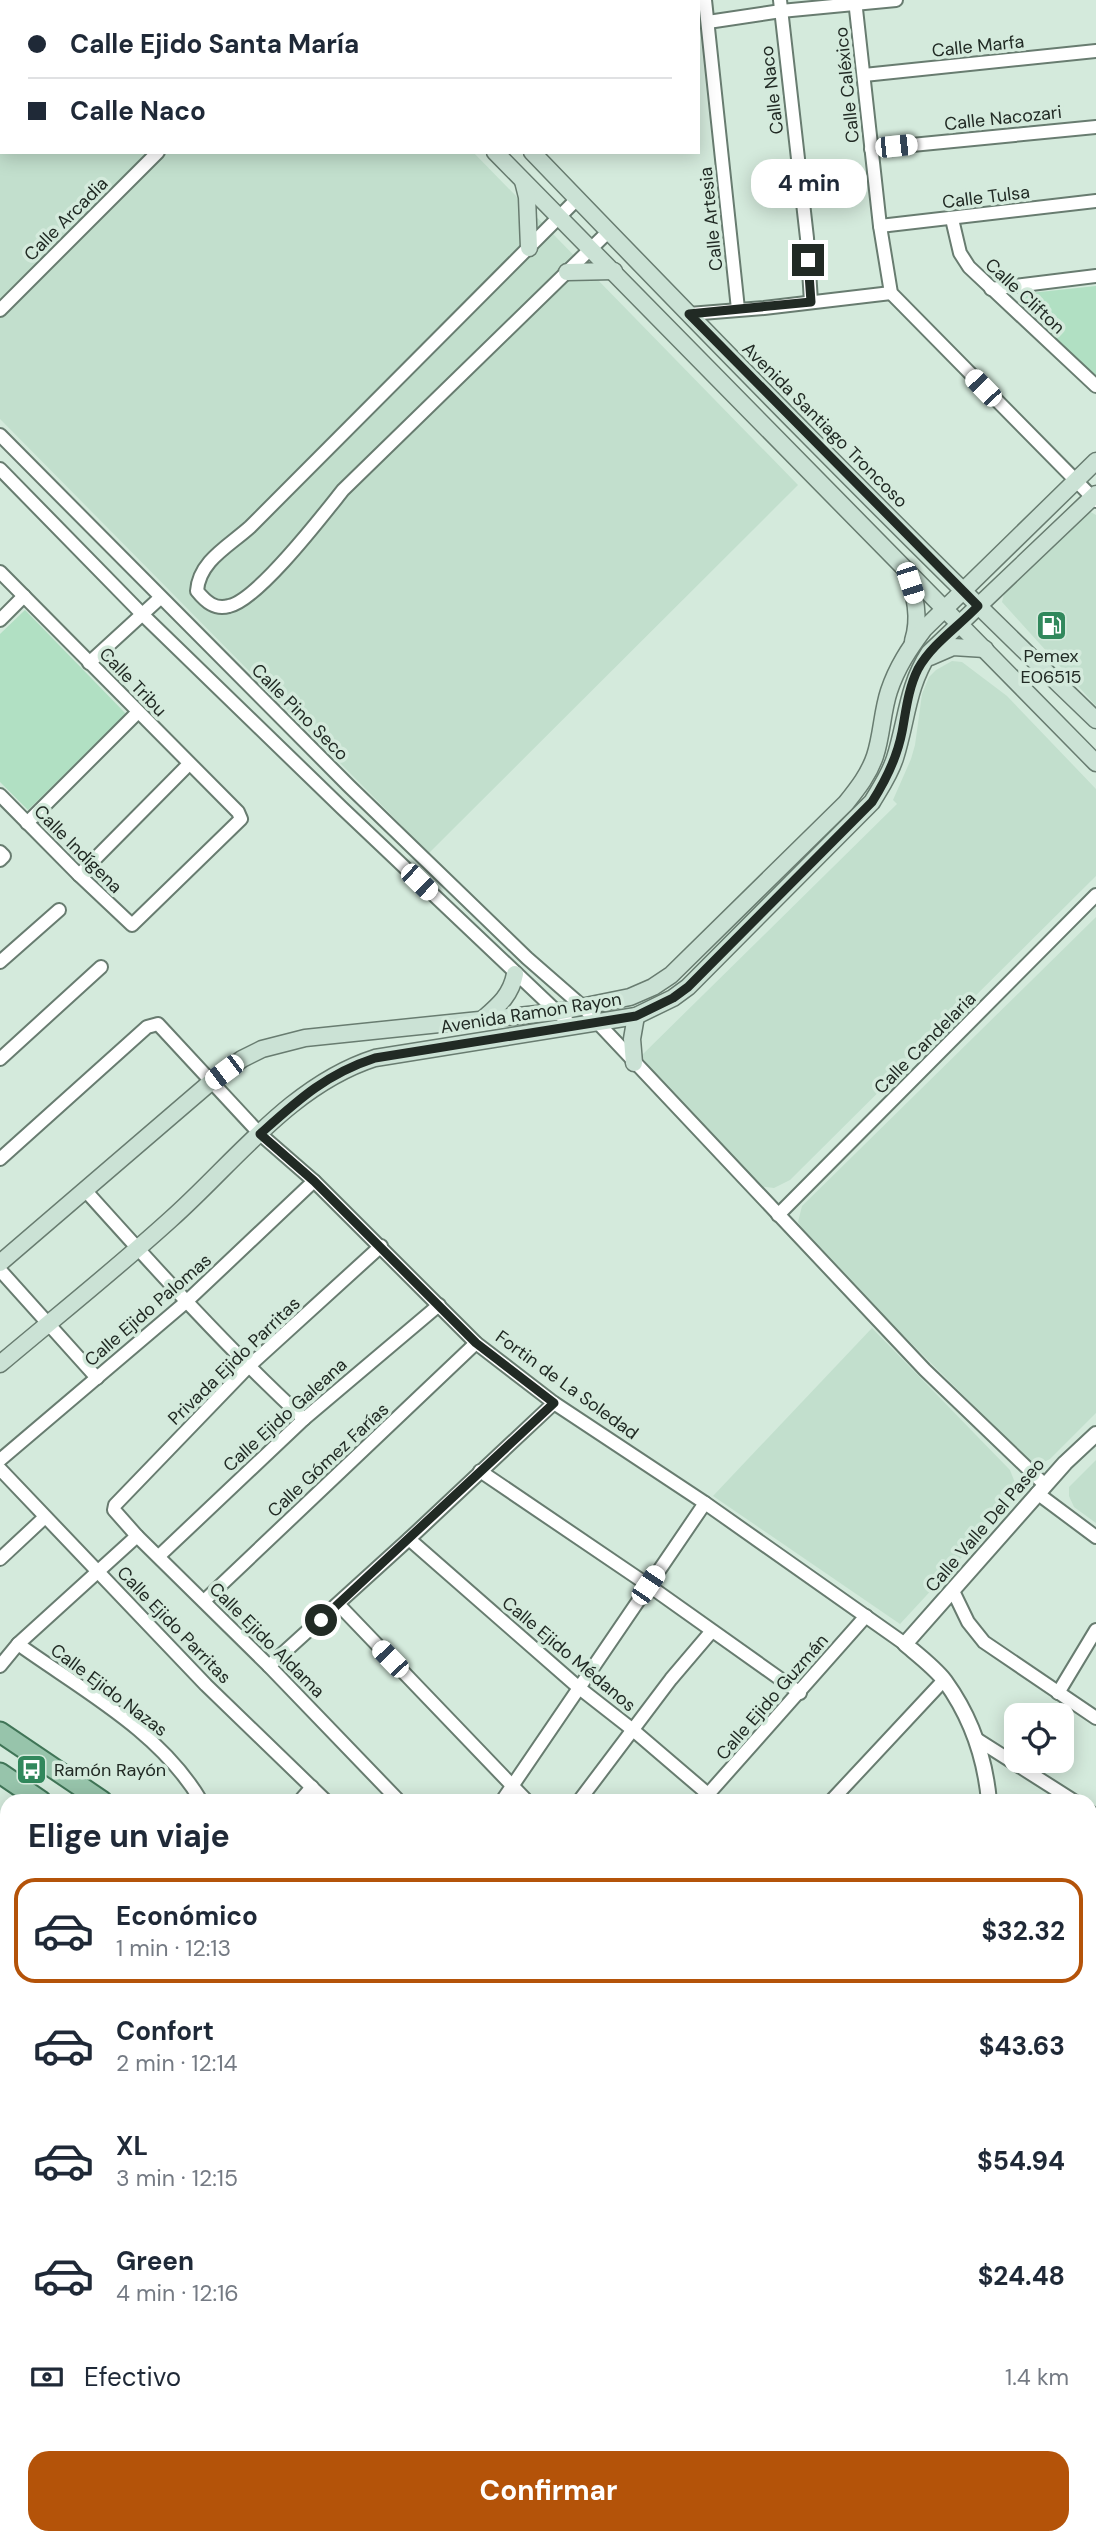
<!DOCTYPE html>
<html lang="es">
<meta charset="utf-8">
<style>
body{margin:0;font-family:"DM Sans",sans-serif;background:#f6f6f7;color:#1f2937;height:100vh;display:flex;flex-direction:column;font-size:26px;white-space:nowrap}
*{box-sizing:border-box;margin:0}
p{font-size:23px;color:#747a83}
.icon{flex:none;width:38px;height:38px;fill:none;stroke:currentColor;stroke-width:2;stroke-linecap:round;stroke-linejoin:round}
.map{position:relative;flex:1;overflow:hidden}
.side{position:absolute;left:0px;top:1794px;width:1097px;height:751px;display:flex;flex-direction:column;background:#fff;border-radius:21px 21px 0 0;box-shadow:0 4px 18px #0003}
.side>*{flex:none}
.banner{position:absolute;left:0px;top:0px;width:700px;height:154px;box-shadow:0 4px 18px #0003;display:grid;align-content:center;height:154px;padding:0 28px;background:#fff}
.tools{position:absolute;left:1004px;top:1703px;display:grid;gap:14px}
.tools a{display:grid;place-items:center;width:70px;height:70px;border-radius:14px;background:#fff;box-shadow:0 4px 18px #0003;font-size:35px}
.end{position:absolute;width:32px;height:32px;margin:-16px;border:9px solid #212a24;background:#fff;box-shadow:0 0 0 4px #fff}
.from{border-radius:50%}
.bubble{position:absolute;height:49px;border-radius:21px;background:#fff;box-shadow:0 4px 18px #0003;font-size:23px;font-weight:700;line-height:49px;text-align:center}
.car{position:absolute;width:21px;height:42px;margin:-21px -10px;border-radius:9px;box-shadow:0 0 5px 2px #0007;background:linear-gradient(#fff 24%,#345 0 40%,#fff 0 76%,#345 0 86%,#fff 0)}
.banner b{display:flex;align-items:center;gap:24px;height:66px;font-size:26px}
.banner b+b{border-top:2px solid #e0e1e3}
.banner i{width:18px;height:18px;background:#1f2937}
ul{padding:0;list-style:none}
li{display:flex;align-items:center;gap:21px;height:105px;margin:0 14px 10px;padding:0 14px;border:4px solid transparent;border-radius:21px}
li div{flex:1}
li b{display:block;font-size:26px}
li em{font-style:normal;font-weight:700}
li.active{border-color:#b45309}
li>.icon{width:63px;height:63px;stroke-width:1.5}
h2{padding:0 28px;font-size:32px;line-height:84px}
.pay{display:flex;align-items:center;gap:18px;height:77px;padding:0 28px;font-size:26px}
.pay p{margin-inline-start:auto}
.primary-button{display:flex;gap:14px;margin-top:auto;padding:14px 28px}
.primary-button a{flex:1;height:80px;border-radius:21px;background:#b45309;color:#fff;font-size:28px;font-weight:700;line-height:80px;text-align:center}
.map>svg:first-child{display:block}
.built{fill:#c2dfcd}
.green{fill:#b1e0c3}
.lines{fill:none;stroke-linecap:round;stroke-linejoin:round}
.minor-casing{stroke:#687c70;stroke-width:16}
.tertiary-casing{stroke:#687c70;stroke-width:18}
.secondary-casing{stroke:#687c70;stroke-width:19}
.primary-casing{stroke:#407557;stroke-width:23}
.minor{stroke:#fff;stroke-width:12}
.tertiary{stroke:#fff;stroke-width:14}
.secondary{stroke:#cbe2d5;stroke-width:16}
.primary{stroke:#97c4ab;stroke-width:19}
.route{stroke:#212a24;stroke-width:9}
.labels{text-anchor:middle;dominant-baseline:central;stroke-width:7;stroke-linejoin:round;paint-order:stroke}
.street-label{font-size:18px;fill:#212a24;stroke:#d4eadc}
.poi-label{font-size:18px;fill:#212a24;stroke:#d4eadc}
</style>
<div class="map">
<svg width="1096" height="2543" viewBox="0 0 1096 2543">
<rect width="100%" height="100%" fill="#d4eadc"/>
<g class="built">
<polygon points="0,0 324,0 326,2 2,2 2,152 473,152 798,485 429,853 0,419"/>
<polygon points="1089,511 1096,515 1096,706 1002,602 1004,594"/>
<polygon points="952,661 962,662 1007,696 1096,789 1096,876 790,1180 774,1188 758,1186 674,1097 641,1056 897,804 893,800 911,759 915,745 922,694 929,677 936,670"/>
<polygon points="1096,917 1096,1413 1050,1459 1040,1464 1028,1460 824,1256 807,1237 798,1222 802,1206"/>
<polygon points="872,1328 1010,1470 1017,1488 1012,1503 900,1624 713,1496"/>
<polygon points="1096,1460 1096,1523 1074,1507 1069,1496 1069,1487"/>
<polygon points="0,1878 7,1882 7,2013 0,2015"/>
<polygon points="7,2282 7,2451 0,2458 0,2284"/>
<polygon points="377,2538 645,2538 650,2543 372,2543"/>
</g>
<g class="green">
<polygon points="1096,286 1096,380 1018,299 1021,294"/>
<polygon points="25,610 126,714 28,810 0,782 0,634"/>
</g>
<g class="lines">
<defs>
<g id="minor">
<polyline points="705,0 738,309"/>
<polyline points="780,0 807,238 811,302"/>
<polyline points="855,0 880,226 891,293 1096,501"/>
<polyline points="307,2 309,0"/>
<polyline points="708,22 781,11 896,0"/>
<polyline points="864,75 1096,51"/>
<polyline points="871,149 1096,127"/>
<path d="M577 199 250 527C229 546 199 561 197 591 206 602 215 610 229 606 258 600 323 515 343 490L609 231"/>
<polyline points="952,219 960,253 969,267 1096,386"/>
<polyline points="880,226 1096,201"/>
<polyline points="991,289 1096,276"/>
<polyline points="0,310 158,152"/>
<polyline points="689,314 764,308 891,293"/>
<polyline points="0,435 349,786 527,958 582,1006 925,1370 1045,1485"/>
<polyline points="0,469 142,614 342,808 573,1027"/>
<polyline points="0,572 238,812 241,819 132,925 79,875 0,795"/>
<polyline points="0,620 24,596"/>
<polyline points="89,663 160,598"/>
<polyline points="27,823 138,712"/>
<polyline points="0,852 4,856 0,860"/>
<polyline points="79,875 189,764"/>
<polyline points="0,962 59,910"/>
<polyline points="0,1059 101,967"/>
<polyline points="0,1159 147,1027 158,1024 260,1134 314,1181 476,1343 554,1403 705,1503 905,1644"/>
<path d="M85 1190C156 1269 226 1347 304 1419"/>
<polyline points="778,1215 1096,895"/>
<polyline points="381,1246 248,1367 115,1505 114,1510 137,1536 269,1666 399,1801"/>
<polyline points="0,1270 97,1378"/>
<polyline points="0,1460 186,1302 314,1181"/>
<polyline points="0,1469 206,1685 326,1801"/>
<polyline points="480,1471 648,1585 800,1693"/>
<polyline points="1037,1493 1096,1537"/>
<polyline points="409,1539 578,1687 633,1730 709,1795"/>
<polyline points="159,1556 304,1419 439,1305"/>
<polyline points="0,1559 45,1517"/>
<polyline points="953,1591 968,1622 984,1642 1096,1718"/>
<polyline points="204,1601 476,1343"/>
<polyline points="338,1604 527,1801"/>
<path d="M18 1644C82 1690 160 1731 201 1801"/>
<polyline points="0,1666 18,1644 137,1536"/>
<polyline points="269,1666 409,1539 554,1403"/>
<polyline points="1058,1693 1096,1630"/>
<polyline points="978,1740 1074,1801"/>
<polyline points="703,1800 866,1616"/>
<polyline points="300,1801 312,1787"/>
<polyline points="502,1801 705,1503"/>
<polyline points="579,1801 671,1679 711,1632"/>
<polyline points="831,1801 944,1680"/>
<polyline points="1090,1812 1096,1816"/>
<polyline points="0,1868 7,1872"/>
<polyline points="1090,1899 1096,1903"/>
<polyline points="1090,1985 1096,1989"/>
<polyline points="0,2018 7,2018"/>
<polyline points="1090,2074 1096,2078"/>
<polyline points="0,2100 7,2099"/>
<polyline points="1090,2176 1096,2172"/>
<polyline points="0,2179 7,2178"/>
<polyline points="1090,2190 1096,2195"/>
<polyline points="0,2259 7,2259"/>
<polyline points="1090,2292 1096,2297"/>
<polyline points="1090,2390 1096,2396"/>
<polyline points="1090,2432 1096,2427"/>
<polyline points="0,2473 7,2465"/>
<polyline points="242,2538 244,2543"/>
<polyline points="701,2538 707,2543"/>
<polyline points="37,2543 43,2538"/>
<polyline points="146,2543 154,2538"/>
<polyline points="754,2543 760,2538"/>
<polyline points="861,2543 867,2538"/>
<polyline points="972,2543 978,2538"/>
<polyline points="1086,2543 1096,2534"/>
</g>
<g id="tertiary">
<path d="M989 1801C985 1757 971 1717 945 1681 934 1667 918 1655 905 1644L1065 1463 1096 1434"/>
<polyline points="923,2538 929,2543"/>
</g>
<g id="secondary">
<polyline points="343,0 345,2"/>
<polyline points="384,0 386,2"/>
<polyline points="495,152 1096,763"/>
<path d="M532 152C717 344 903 535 1096 720"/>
<polyline points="523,181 527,197 529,248"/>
<polyline points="567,272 614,271"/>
<path d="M907 570C914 594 921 616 913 641"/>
<polyline points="930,657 953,647 985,649"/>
<path d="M483 1019C499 1005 511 995 515 974"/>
<polyline points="634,1063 632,1039 636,1016"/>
<path d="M0 1263 212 1081 242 1059 262 1049 305 1038 556 1012 630 997 653 987 671 975 846 803C858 788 869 774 875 756 882 735 882 712 889 691 897 667 909 649 924 629L1096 461"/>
<path d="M0 1364C57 1316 116 1269 171 1219 235 1162 291 1085 375 1058L636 1016 673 998 688 987 872 802C881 787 890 774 895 758 907 720 907 687 929 653L1096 494"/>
</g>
<g id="primary">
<polyline points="0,1732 102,1801"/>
<polyline points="0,1773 41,1801"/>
<polyline points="324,2538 325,2543"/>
<polyline points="360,2538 361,2543"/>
</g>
</defs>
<use href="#minor" class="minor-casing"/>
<use href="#tertiary" class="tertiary-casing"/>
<use href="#secondary" class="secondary-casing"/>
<use href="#primary" class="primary-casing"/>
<use href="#minor" class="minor"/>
<use href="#tertiary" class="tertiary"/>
<use href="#secondary" class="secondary"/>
<use href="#primary" class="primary"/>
</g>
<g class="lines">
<path class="route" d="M321 1620 554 1403 476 1343 314 1181 260 1134C298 1100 326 1074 375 1058L636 1016 673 998 688 987 872 802C886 780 897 758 902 732 906 711 908 689 918 669 932 644 958 627 978 606L689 314 811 302 808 260"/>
</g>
<defs>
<symbol id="fuel-square" viewBox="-11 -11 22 22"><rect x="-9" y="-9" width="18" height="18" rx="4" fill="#31885c" stroke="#d4eadc"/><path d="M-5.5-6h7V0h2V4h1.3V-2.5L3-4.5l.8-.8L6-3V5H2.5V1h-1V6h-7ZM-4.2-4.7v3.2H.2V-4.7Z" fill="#fff"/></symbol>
<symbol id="bus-square" viewBox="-11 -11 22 22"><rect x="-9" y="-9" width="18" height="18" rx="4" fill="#31885c" stroke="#d4eadc"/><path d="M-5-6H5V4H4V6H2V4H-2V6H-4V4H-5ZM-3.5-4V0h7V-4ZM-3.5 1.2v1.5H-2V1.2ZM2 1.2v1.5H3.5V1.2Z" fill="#fff"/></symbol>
</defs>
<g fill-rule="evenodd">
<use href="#fuel-square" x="1034" y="608" width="35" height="35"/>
<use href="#bus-square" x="14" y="1752" width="35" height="35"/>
</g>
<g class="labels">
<g class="street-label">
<text transform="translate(978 46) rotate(-6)">Calle Marfa</text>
<text transform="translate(847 85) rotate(-96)">Calle Caléxico</text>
<text transform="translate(772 90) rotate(-97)">Calle Naco</text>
<text transform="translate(1003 118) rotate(-6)">Calle Nacozari</text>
<text transform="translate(986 197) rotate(-7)">Calle Tulsa</text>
<text transform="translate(66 219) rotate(-45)">Calle Arcadia</text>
<text transform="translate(711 219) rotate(-96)">Calle Artesia</text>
<text transform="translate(1025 296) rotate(43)">Calle Clifton</text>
<text transform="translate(825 425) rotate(45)">Avenida Santiago Troncoso</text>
<text transform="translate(133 682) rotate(46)">Calle Tribu</text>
<text transform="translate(300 712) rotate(45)">Calle Pino Seco</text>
<text transform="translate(78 849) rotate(45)">Calle Indígena</text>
<text transform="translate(531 1013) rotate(-9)">Avenida Ramon Rayon</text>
<text transform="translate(925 1043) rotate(-45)">Calle Candelaria</text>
<text transform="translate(148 1310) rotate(-41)">Calle Ejido Palomas</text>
<text transform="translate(234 1361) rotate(-44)">Privada Ejido Parritas</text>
<text transform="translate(567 1385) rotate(36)">Fortin de La Soledad</text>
<text transform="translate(285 1415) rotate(-42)">Calle Ejido Galeana</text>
<text transform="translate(328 1460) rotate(-43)">Calle Gómez Farías</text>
<text transform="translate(985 1525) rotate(-49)">Calle Valle Del Paseo</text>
<text transform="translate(174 1625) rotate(46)">Calle Ejido Parritas</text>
<text transform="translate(267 1640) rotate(45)">Calle Ejido Aldama</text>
<text transform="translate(569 1654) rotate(40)">Calle Ejido Médanos</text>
<text transform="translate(109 1690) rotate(37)">Calle Ejido Nazas</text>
<text transform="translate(772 1697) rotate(-49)">Calle Ejido Guzmán</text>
</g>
<g class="poi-label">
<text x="1051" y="656">Pemex<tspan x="1051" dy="21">E06515</tspan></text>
<text x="54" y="1770" text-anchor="start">Ramón Rayón</text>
</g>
</g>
</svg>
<div class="tools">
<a><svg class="icon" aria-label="locate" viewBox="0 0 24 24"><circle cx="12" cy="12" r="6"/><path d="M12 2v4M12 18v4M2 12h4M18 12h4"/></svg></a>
</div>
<i class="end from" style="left:321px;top:1620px"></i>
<i class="end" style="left:808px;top:260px"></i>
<div class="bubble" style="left:751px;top:159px;width:116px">4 min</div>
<i class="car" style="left:896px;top:146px;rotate:84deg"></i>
<i class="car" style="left:983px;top:388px;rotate:316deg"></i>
<i class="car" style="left:910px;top:583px;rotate:162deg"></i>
<i class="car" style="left:419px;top:882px;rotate:134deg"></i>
<i class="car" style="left:224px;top:1072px;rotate:233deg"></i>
<i class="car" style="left:648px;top:1585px;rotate:34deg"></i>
<i class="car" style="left:390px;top:1659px;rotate:316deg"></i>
<div class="banner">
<b><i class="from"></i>Calle Ejido Santa María</b>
<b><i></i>Calle Naco</b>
</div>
<section class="side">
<h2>Elige un viaje</h2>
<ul>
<li class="active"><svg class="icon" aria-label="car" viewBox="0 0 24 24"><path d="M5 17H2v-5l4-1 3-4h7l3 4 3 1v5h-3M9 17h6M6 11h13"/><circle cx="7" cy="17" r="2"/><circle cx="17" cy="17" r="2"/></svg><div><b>Económico</b><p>1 min · 12:13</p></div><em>$32.32</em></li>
<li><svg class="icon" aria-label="car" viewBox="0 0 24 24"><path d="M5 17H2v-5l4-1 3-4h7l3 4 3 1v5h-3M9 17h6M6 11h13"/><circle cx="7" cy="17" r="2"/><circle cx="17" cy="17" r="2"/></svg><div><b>Confort</b><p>2 min · 12:14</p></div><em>$43.63</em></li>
<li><svg class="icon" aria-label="car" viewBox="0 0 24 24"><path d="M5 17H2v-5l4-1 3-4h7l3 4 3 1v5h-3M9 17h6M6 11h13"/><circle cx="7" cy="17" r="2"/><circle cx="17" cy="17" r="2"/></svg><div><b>XL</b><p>3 min · 12:15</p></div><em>$54.94</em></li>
<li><svg class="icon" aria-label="car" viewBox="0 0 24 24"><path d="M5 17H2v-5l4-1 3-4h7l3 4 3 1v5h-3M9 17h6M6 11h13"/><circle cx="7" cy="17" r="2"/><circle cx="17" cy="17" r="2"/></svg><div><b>Green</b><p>4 min · 12:16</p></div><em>$24.48</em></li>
</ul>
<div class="pay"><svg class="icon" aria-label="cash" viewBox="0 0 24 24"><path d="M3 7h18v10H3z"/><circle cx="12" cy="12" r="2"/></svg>Efectivo<p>1.4 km</p></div>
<div class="primary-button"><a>Confirmar</a></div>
</section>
</div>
